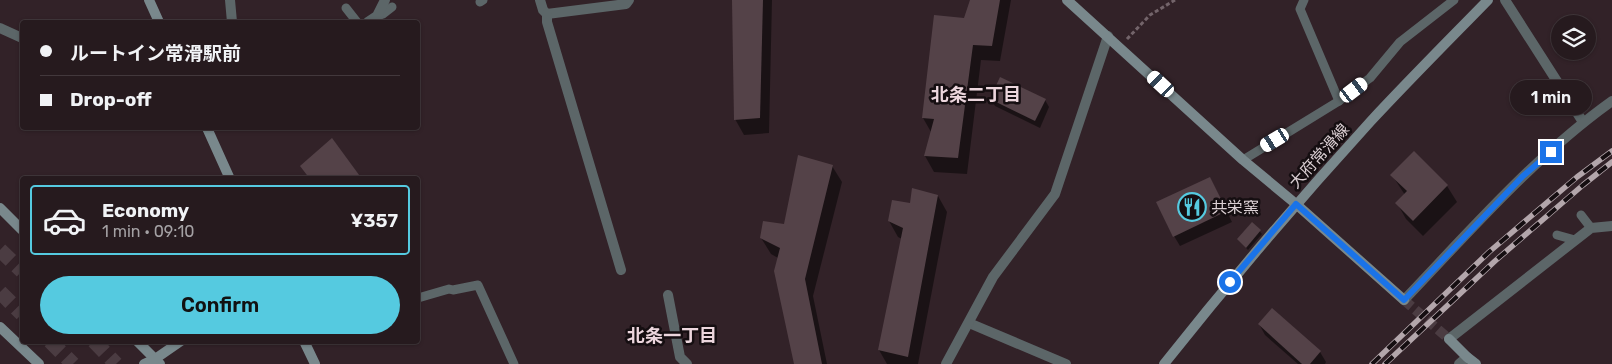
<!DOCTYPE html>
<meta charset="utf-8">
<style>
body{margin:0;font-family:Rubik,"Noto Sans JP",sans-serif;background:#32272b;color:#f1f3f6;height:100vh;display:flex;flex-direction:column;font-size:19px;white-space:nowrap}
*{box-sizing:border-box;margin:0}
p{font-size:16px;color:#a4a1a4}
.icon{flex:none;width:28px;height:28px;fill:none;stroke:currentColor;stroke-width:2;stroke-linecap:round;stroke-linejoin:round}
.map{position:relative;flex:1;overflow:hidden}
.details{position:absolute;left:20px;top:176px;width:400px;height:168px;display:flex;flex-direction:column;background:#261a1e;border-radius:5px;box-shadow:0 1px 4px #0004,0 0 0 1px #42383c}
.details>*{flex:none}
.hud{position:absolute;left:20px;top:20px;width:400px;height:110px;border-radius:5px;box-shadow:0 1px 4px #0004,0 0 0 1px #42383c;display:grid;align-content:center;height:110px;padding:0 20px;background:#261a1e}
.buttons{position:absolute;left:1551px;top:15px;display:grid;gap:10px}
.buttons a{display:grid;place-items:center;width:45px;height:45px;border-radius:50%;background:#261a1e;box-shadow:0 1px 4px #0004,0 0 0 1px #42383c;font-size:25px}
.end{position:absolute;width:22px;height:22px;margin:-11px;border:6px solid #1a73e8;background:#fff;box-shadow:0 0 0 2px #fff}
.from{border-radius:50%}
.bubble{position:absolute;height:35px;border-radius:18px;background:#261a1e;box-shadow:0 1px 4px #0004,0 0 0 1px #42383c;font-size:16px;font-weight:600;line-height:35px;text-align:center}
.car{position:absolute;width:15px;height:30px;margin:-15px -8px;border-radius:6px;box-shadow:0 0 4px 1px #0007;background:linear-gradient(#fff 24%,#345 0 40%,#fff 0 76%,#345 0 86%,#fff 0)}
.hud b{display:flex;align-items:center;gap:18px;height:48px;font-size:19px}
.hud b+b{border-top:1px solid #42383c}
.hud i{width:12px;height:12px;background:#f1f3f6}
ul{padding:9px 0 0;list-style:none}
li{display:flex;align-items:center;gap:15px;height:70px;margin:0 10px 8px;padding:0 10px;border:2px solid transparent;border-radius:5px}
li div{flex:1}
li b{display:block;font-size:19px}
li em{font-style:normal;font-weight:600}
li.active{border-color:#55cae0}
li>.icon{width:45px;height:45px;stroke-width:1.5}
.button{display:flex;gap:10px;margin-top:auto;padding:10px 20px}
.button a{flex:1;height:58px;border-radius:30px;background:#55cae0;color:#111;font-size:20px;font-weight:600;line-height:58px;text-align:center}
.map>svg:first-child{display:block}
.shadow{fill:#0007}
.building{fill:#544248}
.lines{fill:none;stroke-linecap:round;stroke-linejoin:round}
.secondary-tunnel{stroke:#4b3c42;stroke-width:10;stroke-dasharray:10 5;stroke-linecap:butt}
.highway-tunnel{stroke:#4b3c42;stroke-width:15;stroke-dasharray:15 8;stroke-linecap:butt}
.path{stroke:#73646a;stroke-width:3;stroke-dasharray:4 2.5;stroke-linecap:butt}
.lane{stroke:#5c6668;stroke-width:9}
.street{stroke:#5c6668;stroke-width:10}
.secondary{stroke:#79888c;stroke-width:10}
.rail-casing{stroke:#b3a6ab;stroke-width:5.5}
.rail{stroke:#150e11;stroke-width:4;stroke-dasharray:11;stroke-linecap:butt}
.route{stroke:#1a73e8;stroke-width:6}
.labels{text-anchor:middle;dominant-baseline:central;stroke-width:5;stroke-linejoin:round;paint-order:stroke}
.street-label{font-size:16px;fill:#dbcfd3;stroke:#150e11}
.poi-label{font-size:16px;fill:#dbcfd3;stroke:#150e11;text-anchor:start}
.neighbourhood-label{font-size:18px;font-weight:bold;fill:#ecd6dd;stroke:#150e11}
</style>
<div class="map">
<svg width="1612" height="364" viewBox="0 0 1612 364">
<rect width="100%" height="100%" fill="#322228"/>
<g class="shadow">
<polygon points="733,0 772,0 769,133 744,135 735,119"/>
<polygon points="971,0 1011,0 1000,61 981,60 967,174 934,172 925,156 931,132 923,118 965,19"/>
<polygon points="991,99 1045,100 1049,107 1040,128 995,106"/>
<polygon points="832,166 842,182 813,296 827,364 795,364 778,258 771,254 761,238 785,226"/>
<polygon points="1392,175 1447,186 1457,202 1423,236 1406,219 1397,203 1405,195"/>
<polygon points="1210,178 1232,222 1180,246 1174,236"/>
<polygon points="938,196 947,212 918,364 887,364 879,350 902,239 898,237 889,221"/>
<polygon points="1252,223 1262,234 1248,250 1238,239"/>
<polygon points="1259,324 1320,352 1326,362 1325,364 1298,364 1265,335"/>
</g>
<g class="building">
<polygon points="732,0 763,0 760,118 734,120"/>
<polygon points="970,0 1000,0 992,46 973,45 958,158 924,156 934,119 922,118 934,15 964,18"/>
<polygon points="1000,77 1046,99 1035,121 990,99"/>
<polygon points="332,138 362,179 310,179 300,166"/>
<polygon points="1414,151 1448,185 1413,221 1395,203 1407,191 1390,175"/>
<polygon points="798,155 833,165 805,279 822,364 794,364 774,271 780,248 760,238 763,221 784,224"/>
<polygon points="1210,177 1227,211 1173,237 1156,202"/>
<polygon points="912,188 938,195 908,357 878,350 903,228 888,221 892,200 910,203"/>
<polygon points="1252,222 1261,230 1246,248 1237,239"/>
<polygon points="1272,308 1321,351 1310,364 1302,364 1258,324"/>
</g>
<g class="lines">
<polyline class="secondary-tunnel" points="1404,300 1449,339"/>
<g class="highway-tunnel">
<polyline points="0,250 22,271"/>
<polyline points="0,292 22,314"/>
<polyline points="50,341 73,364"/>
<polyline points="94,341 116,364"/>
</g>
<polyline class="path" points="1127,39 1150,15 1175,0"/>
<g class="lane">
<polyline points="1304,0 1300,9 1339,101"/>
<polyline points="480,2 483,0"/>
<polyline points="346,8 357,22"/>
<polyline points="377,16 383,14 392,7"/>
<polyline points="1243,160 1339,101 1370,78 1400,42 1454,0"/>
<polyline points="1581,215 1591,228"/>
<polyline points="1557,235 1575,240"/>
<polyline points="418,298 449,289 453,290 478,285 514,364"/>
</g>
<g class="street">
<polyline points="230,0 232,22"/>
<polyline points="540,0 543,10 547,14 626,4 629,0"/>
<polyline points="1505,0 1583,122"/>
<polyline points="547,14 547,22 621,270"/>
<polyline points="368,22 377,16 385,0"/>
<polyline points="0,28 22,38"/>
<polyline points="668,295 680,357 687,364"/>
<path d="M1404 300C1469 232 1536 155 1612 101"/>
<polyline points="969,323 1066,364"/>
<polyline points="1449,339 1591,228 1612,226"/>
<polyline points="946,364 993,277 1055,194 1108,36"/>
<polyline points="1459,364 1467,357"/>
</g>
<g class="secondary">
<polyline points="149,0 159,22"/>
<polyline points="1067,0 1243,160 1296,204 1404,300"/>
<polyline points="207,128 230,179"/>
<polyline points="0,208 22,230"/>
<polyline points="0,327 39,364"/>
<polyline points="1449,339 1467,357 1476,364"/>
<polyline points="137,341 160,364"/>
<polyline points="304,341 315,364"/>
<polyline points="144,364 155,359 181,341"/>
<path d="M1164 364C1230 281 1298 201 1370 122 1408 81 1448 41 1488 0"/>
</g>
<defs>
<g id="rail">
<polyline points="1372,364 1489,252 1577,177 1612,151"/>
<polyline points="1385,364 1495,261 1583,185 1612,162"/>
</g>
</defs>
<use href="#rail" class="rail-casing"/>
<use href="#rail" class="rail"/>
</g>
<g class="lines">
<polyline class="route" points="1230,282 1296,204 1404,300 1523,176 1551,152"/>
</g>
<defs>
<symbol id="restaurant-ring" viewBox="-11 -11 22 22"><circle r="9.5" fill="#150e11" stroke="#55cae0" stroke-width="1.5"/><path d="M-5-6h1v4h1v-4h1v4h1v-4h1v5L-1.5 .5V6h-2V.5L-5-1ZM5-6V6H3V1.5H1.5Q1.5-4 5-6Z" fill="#55cae0"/></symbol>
</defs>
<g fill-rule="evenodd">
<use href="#restaurant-ring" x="1176" y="191" width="32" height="32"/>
</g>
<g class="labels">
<g class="street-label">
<text transform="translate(1319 156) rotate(-48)">大府常滑線</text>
</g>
<g class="poi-label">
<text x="1211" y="207">共栄窯</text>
</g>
<g class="neighbourhood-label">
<text x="976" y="95">北条二丁目</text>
<text x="672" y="336">北条一丁目</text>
</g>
</g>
</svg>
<div class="buttons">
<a><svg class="icon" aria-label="layers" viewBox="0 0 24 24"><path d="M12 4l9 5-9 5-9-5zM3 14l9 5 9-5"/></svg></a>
</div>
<i class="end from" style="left:1230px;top:282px"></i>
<i class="end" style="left:1551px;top:152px"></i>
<div class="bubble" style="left:1510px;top:80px;width:82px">1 min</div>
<i class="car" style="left:1161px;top:84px;rotate:313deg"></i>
<i class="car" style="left:1354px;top:90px;rotate:53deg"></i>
<i class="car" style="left:1275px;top:140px;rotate:239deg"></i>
<div class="hud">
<b><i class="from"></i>ルートイン常滑駅前</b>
<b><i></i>Drop-off</b>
</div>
<section class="details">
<ul>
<li class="active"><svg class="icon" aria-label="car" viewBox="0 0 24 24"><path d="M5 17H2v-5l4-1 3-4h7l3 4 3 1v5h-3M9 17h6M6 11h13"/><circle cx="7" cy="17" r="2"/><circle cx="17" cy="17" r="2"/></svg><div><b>Economy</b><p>1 min · 09:10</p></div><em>¥357</em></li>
</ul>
<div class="button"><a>Confirm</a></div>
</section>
</div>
